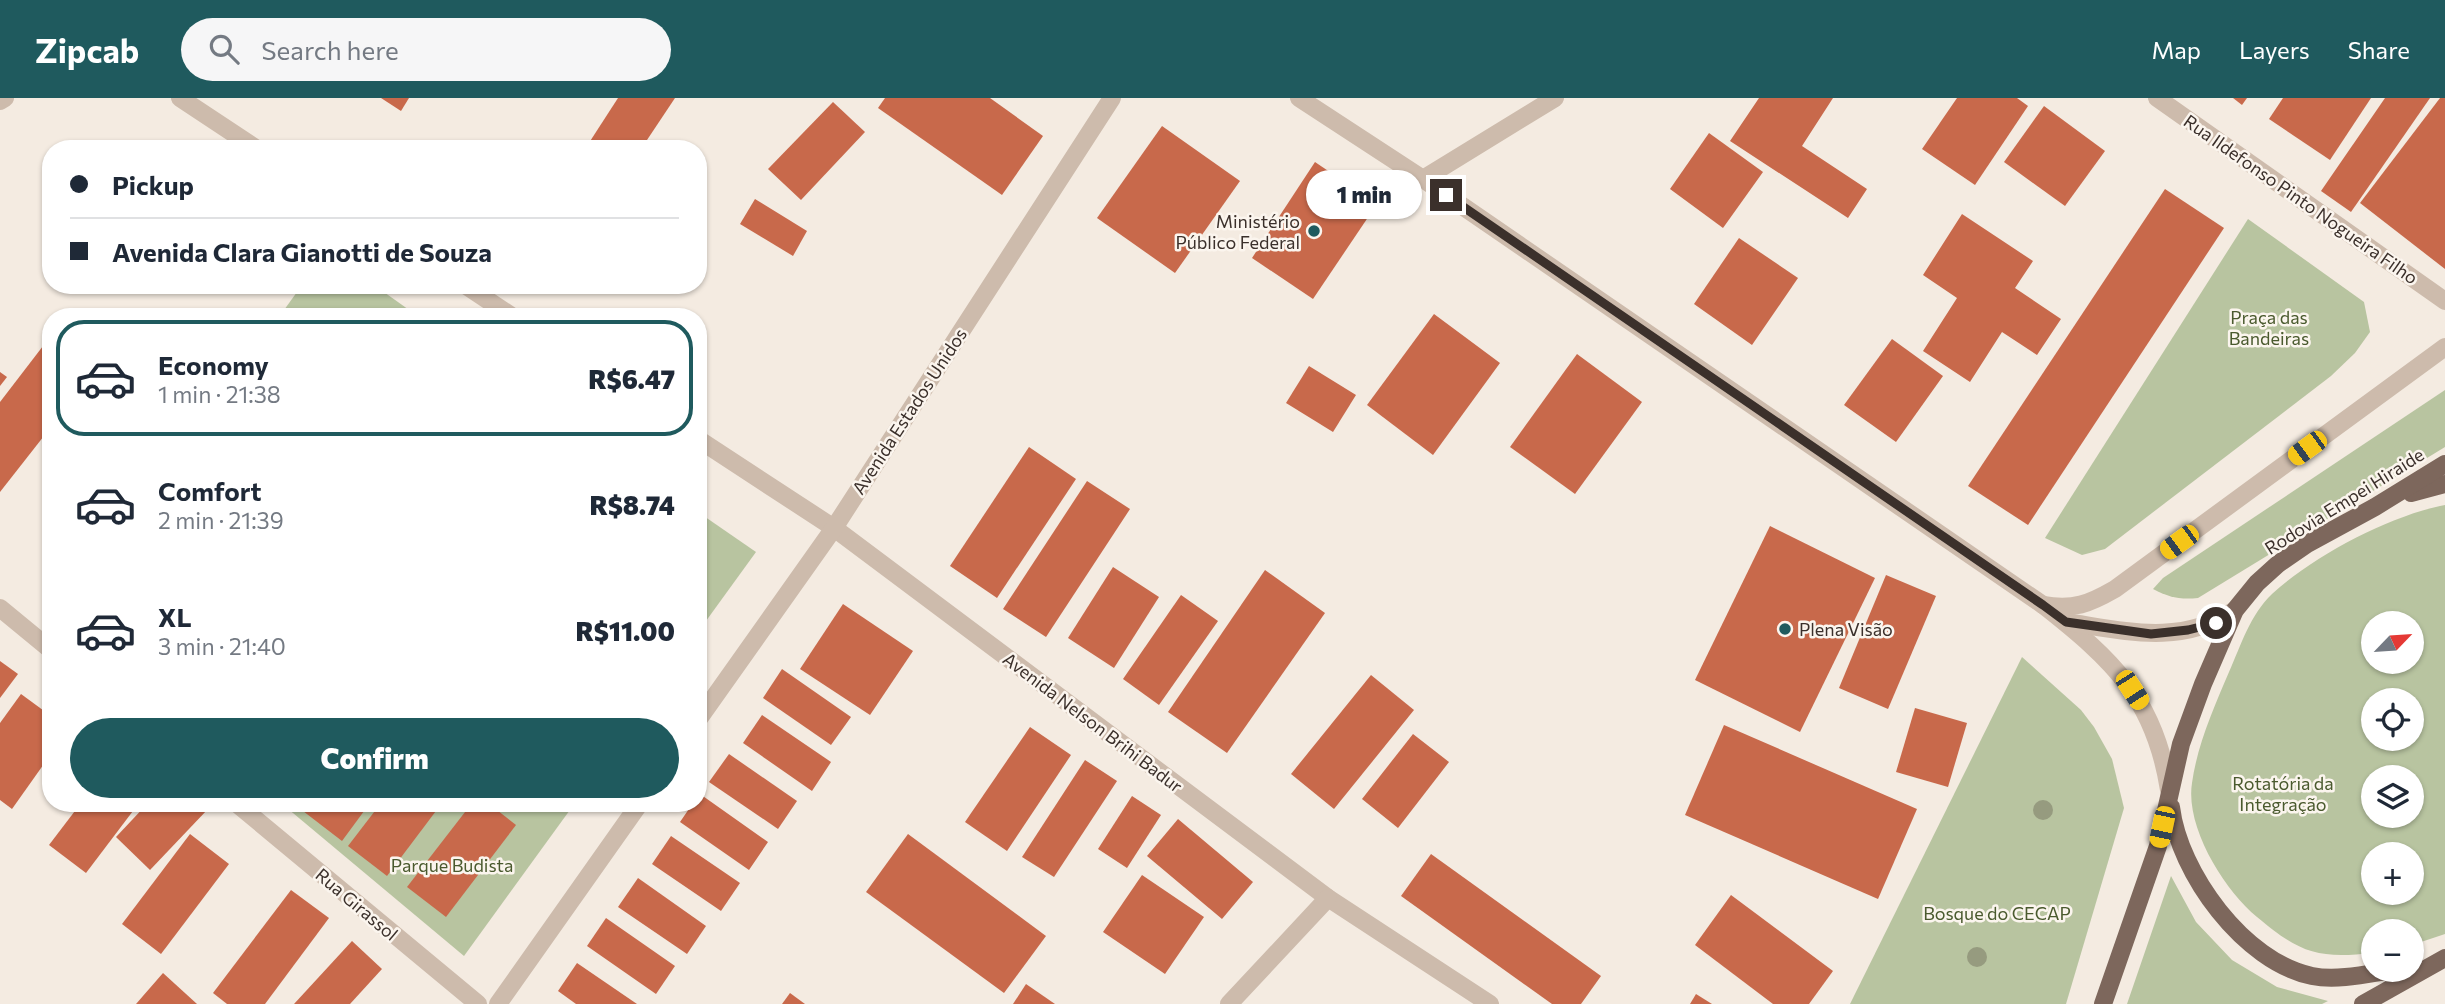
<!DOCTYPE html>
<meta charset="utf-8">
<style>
body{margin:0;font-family:Commissioner,sans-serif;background:#f6f6f7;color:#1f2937;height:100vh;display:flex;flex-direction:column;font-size:26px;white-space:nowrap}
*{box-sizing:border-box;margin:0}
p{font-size:23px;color:#747a83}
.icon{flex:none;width:38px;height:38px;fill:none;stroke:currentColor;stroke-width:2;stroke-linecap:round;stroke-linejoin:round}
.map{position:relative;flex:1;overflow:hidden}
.panel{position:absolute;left:42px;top:210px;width:665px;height:504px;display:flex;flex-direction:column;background:#fff;border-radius:28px;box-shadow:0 2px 5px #0004}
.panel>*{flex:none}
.top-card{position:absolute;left:42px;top:42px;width:665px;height:154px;border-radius:28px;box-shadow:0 2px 5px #0004;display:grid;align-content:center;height:154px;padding:0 28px;background:#fff}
.needle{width:46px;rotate:65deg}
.controls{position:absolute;left:2361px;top:513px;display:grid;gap:14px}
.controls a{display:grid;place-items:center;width:63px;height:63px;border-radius:50%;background:#fff;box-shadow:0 2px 5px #0004;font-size:35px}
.end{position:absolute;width:32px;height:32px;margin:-16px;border:9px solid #3b302b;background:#fff;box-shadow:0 0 0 4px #fff}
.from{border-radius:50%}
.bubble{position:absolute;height:49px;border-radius:24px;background:#fff;box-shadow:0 2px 5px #0004;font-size:23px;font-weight:800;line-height:49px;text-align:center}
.car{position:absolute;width:21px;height:42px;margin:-21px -10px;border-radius:9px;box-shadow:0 0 5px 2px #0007;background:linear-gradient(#f5c518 24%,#345 0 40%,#f5c518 0 76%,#345 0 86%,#f5c518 0)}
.top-card b{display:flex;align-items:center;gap:24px;height:66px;font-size:26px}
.top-card b+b{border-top:2px solid #e0e1e3}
.top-card i{width:18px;height:18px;background:#1f2937}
ul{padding:12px 0 0;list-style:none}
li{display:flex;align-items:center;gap:21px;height:116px;margin:0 14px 10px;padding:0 14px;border:4px solid transparent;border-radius:28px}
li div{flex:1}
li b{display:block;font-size:26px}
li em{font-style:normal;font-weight:800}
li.current{border-color:#1f5a5e}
li>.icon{width:63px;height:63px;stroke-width:1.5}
.primary-button{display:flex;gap:14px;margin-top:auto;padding:14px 28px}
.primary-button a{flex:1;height:80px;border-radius:42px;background:#1f5a5e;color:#fff;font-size:28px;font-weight:800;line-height:80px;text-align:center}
header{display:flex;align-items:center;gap:42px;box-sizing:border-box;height:98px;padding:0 35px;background:#1f5a5e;color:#fff}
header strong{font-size:33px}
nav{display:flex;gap:38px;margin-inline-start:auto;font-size:24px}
.search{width:490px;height:63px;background:#f6f6f7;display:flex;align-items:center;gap:18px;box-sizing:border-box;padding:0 24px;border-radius:38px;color:#747a83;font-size:26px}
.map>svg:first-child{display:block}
.green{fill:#b8c4a0;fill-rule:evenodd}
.building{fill:#c8694b}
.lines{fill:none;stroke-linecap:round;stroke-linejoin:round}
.street{stroke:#cdbbac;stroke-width:18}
.primary{stroke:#7d675c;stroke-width:18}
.tree{fill:#969b7f}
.route{stroke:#3b302b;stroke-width:9}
.poi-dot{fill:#1f5a5e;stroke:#fbf5ee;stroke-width:2.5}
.labels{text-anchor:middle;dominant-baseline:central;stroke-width:5;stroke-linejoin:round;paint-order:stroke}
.street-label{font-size:18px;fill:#3b302b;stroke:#fbf5ee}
.poi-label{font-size:18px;fill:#3b302b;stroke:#fbf5ee;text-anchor:end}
.park-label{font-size:18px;fill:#4a5a2e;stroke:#fbf5ee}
</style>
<header>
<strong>Zipcab</strong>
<div class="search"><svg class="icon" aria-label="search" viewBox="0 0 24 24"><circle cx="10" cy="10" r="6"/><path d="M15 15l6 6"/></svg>Search here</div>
<nav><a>Map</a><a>Layers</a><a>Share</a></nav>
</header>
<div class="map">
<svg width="2445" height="906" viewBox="0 0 2445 906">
<rect width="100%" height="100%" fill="#f4ebe1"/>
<g class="green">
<polygon points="2248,121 2364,204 2370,234 2355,255 2331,278 2105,451 2082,457 2045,440"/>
<polygon points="302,187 374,187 419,219 279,219"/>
<path d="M2445 292V349L2198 500C2180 502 2168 499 2153 491L2163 480Z"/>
<path d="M2445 407V836L2412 847V833H2373V855C2317 861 2300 855 2257 819 2224 792 2185 729 2192 685 2197 648 2214 609 2229 574 2241 547 2250 517 2272 496 2313 458 2391 417 2445 407ZM2412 525V564H2373V525ZM2412 602V640H2373V602ZM2412 679V718H2373V679ZM2412 756V794H2373V756Z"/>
<polygon points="698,414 756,454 698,534"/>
<polygon points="2022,559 2081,612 2094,629 2112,661 2124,710 2066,906 1850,906"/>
<polygon points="281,705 575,705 464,858"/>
<polygon points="2171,778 2196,824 2232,862 2277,889 2328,903 2322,906 2127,906"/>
</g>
<g class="building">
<polygon points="381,0 409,0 401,13"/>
<polygon points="618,0 675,0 641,51 585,51"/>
<polygon points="885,0 990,0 1043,38 1002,97 878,10"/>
<polygon points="1759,0 1833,0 1802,48 1867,91 1848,120 1730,43"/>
<polygon points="1957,0 2017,0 2028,8 1975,87 1922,51"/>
<polygon points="2233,0 2247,0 2242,7"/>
<polygon points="2283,0 2371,0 2330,62 2269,21"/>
<polygon points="2385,0 2430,0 2351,114 2321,93"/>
<polygon points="2440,0 2445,0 2445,171 2360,105"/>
<polygon points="833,4 865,34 801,102 768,71"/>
<polygon points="2044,8 2105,53 2065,108 2004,64"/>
<polygon points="1162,28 1240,83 1175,175 1097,120"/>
<polygon points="1709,35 1763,74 1723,130 1670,91"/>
<polygon points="1315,64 1377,106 1313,201 1252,160"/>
<polygon points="2165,91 2224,130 2028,427 1968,388"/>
<polygon points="755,101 807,133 793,158 740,126"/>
<polygon points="1962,116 2033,163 2015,190 2061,221 2037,257 2002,234 1970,284 1923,253 1957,200 1923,177"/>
<polygon points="1739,140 1798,180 1752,247 1694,206"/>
<polygon points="1434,216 1500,265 1433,357 1367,307"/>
<polygon points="1892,241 1943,278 1896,344 1844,307"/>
<polygon points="43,248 51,253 51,329 0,394 0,304"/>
<polygon points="1577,256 1642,304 1575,396 1510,349"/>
<polygon points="1309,268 1356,297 1333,334 1286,305"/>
<polygon points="0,274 7,279 0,288"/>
<polygon points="1029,349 1076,381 997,500 950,468"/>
<polygon points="1087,383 1130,411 1046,539 1003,511"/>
<polygon points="1770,428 1875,480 1800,634 1695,582"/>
<polygon points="1113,469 1159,499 1114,570 1068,540"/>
<polygon points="1265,472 1325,515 1227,655 1168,614"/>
<polygon points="1886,477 1936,498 1888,611 1839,590"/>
<polygon points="1181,497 1218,523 1159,607 1123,581"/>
<polygon points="843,506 913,553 870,617 800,571"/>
<polygon points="0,563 18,576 0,600"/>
<polygon points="782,571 851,619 831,647 763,600"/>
<polygon points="1371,577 1414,612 1334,711 1291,676"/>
<polygon points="21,596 51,618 51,656 12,711 0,702 0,625"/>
<polygon points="1915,610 1967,625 1948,689 1896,674"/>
<polygon points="762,617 831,664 812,693 743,645"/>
<polygon points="1724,627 1917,711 1878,801 1685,717"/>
<polygon points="1030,629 1071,657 1007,753 965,724"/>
<polygon points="1413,636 1449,664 1398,730 1362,701"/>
<polygon points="729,656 797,703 778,731 709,684"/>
<polygon points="1085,662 1117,683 1054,779 1022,759"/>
<polygon points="700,696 768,744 749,772 680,724 693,705 698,705"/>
<polygon points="1132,698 1161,717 1127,770 1098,751"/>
<polygon points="81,705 139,705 86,775 49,747"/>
<polygon points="148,705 202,705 208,711 150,772 116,739"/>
<polygon points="310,705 370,705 342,743 303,713"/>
<polygon points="381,705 442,705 387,778 348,748"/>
<polygon points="472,705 488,705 516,727 446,819 407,789"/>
<polygon points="1178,721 1253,784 1222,821 1147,758"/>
<polygon points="190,736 229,766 161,856 122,826"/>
<polygon points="908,736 1046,838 1004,895 866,794"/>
<polygon points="671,738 740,785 721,813 652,766"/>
<polygon points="1431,756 1601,878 1581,906 1552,906 1401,798"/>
<polygon points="1142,777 1204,819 1165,876 1103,834"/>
<polygon points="638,780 706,828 687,856 618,809"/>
<polygon points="291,792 329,820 265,906 227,906 213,895"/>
<polygon points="1731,797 1833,873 1809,906 1773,906 1695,847"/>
<polygon points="606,820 675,868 656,896 587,848"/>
<polygon points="352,843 382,871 350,906 294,906"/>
<polygon points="577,865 637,906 576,906 558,893"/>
<polygon points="163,875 197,906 136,906"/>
<polygon points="1026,886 1055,906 1013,906"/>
<polygon points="790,895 805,906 782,906"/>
<polygon points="1696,896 1712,906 1690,906"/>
</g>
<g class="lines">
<g class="street">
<polyline points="180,0 257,51"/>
<path d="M1299 0 1423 81 2043 507C2113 562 2155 601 2169 692"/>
<polyline points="2157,0 2445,203"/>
<polyline points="0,3 5,0"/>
<polyline points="1423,81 1555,0"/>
<polyline points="465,187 513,219"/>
<polyline points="698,341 834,430 1328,800 1490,906"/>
<path d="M2043 507C2074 512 2089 506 2115 491L2445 249"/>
<polyline points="0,510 51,552"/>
<path d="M2066 524C2126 533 2181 548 2235 512"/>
<polyline points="698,622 834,430 1112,0"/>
<polyline points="236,705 478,906"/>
<polyline points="498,906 640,705"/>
<polyline points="1229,906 1328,800"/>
</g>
<g class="primary">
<polyline points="2411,395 2445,386"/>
<path d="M2171 709C2179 775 2244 864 2312 878 2337 883 2367 876 2392 872"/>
<polyline points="2103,906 2158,748 2181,646 2203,586 2235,512 2257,485 2278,466 2307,446 2375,409 2445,366"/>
<polyline points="2363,906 2445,860"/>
</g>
</g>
<g class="tree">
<circle cx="2043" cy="712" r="10"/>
<circle cx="1977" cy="859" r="10"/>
</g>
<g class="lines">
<polyline class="route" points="1446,97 2043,507 2066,524 2151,536 2188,532 2216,525"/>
</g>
<g class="poi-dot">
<circle cx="1314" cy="133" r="7"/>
<circle cx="1785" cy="531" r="7"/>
</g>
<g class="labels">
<g class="street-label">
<text transform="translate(2301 101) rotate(35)">Rua Ildefonso Pinto Nogueira Filho</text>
<text transform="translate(909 313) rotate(-57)">Avenida Estados Unidos</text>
<text transform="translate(2344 403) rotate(-32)">Rodovia Empei Hiraide</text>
<text transform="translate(1093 624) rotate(37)">Avenida Nelson Brihi Badur</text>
<text transform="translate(357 806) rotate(40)">Rua Girassol</text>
</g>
<g class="poi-label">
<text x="1300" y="123">Ministério<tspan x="1300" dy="21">Público Federal</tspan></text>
<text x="1799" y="531" text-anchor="start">Plena Visão</text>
</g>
<g class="park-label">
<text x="2269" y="219">Praça das<tspan x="2269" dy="21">Bandeiras</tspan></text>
<text x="2283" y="685">Rotatória da<tspan x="2283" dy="21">Integração</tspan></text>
<text x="452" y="767">Parque Budista</text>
<text x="1997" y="815">Bosque do CECAP</text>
</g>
</g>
</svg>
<div class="controls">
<a><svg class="needle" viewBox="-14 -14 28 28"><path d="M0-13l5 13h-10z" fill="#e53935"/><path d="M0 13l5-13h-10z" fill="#747a83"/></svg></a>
<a><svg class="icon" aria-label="locate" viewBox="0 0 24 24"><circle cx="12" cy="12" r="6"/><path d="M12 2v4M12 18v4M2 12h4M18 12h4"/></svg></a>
<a><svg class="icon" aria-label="layers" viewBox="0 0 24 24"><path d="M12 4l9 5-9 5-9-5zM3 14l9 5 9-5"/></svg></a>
<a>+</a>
<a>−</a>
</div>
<i class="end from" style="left:2216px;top:525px"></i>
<i class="end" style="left:1446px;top:97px"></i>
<div class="bubble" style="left:1306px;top:72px;width:116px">1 min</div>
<i class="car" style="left:2307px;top:350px;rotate:234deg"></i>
<i class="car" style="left:2179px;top:444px;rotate:234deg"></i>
<i class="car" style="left:2132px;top:592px;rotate:147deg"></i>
<i class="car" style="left:2162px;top:729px;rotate:192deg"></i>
<div class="top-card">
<b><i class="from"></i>Pickup</b>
<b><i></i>Avenida Clara Gianotti de Souza</b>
</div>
<section class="panel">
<ul>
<li class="current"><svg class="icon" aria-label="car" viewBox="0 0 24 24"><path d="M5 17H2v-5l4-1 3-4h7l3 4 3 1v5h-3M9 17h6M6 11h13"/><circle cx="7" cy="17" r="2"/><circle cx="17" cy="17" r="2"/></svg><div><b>Economy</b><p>1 min · 21:38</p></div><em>R$6.47</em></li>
<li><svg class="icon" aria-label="car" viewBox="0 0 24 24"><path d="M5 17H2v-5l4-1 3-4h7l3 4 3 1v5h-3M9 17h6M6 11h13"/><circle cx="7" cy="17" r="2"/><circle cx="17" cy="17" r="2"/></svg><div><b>Comfort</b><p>2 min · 21:39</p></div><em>R$8.74</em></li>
<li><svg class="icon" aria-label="car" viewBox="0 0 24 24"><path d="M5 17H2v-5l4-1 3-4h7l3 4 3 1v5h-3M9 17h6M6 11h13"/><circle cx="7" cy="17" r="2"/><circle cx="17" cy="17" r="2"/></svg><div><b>XL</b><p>3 min · 21:40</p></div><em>R$11.00</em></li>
</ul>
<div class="primary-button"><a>Confirm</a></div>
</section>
</div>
